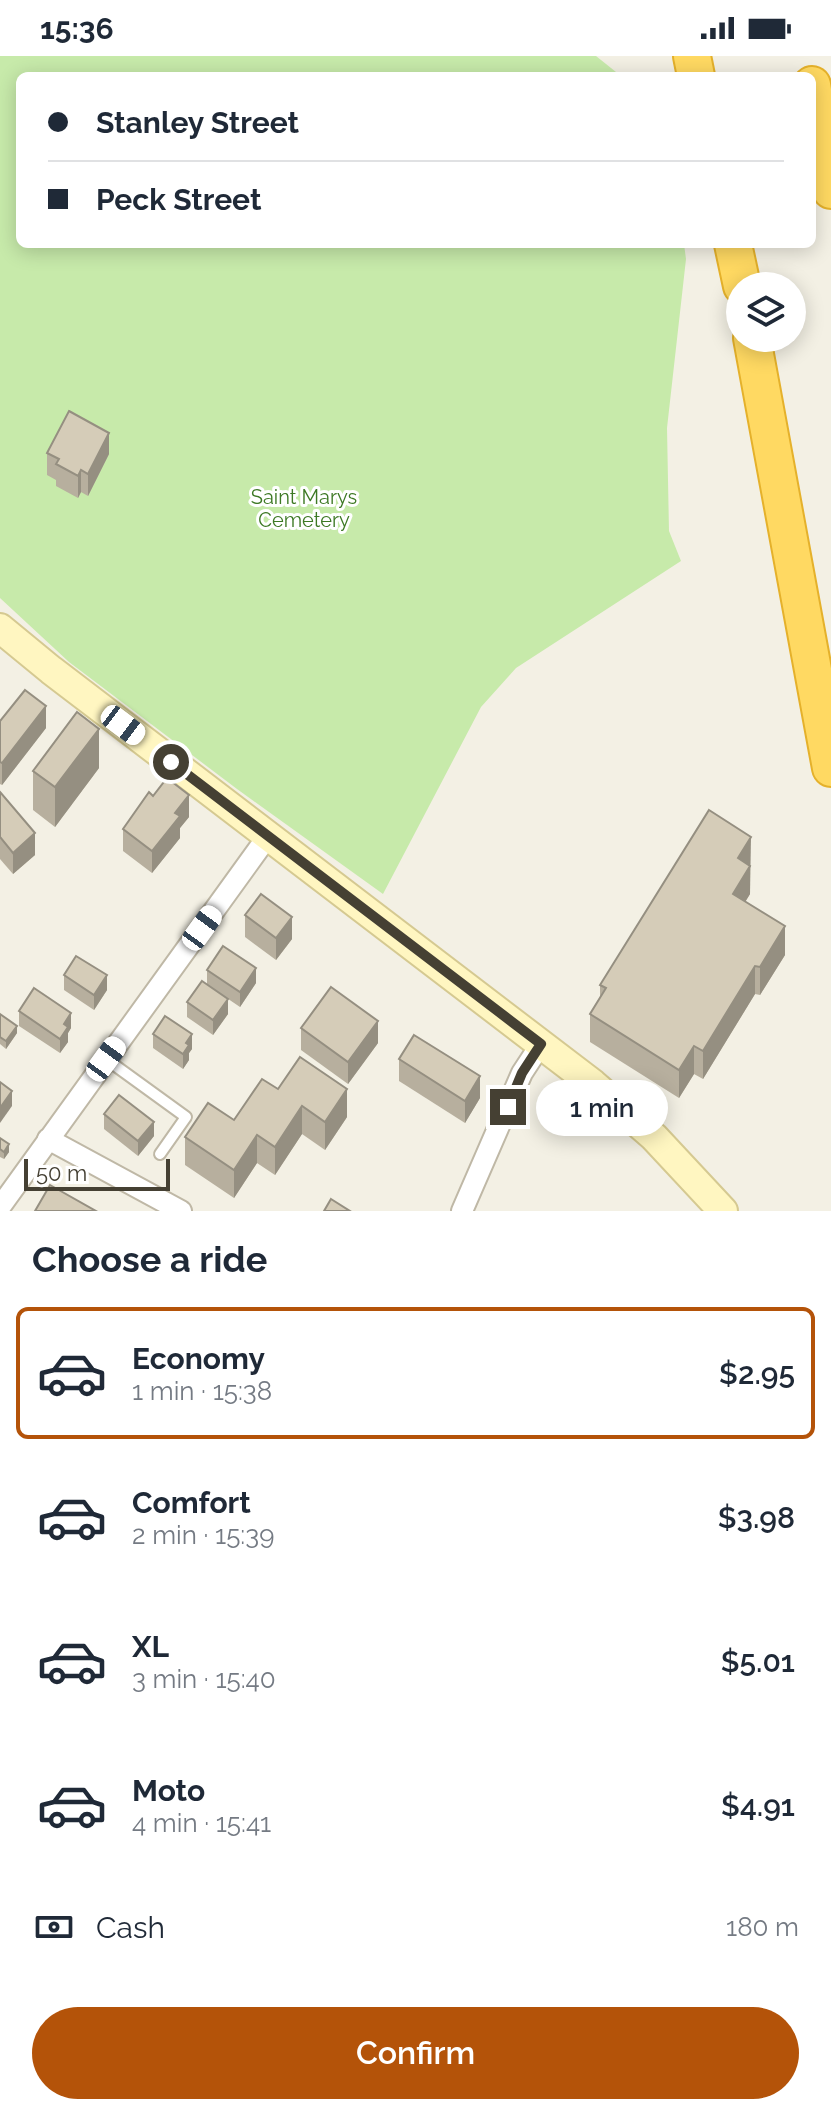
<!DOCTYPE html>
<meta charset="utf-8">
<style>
body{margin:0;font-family:Raleway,sans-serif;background:#f2f2f3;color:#1f2937;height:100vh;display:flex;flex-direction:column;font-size:30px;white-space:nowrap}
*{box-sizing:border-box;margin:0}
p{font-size:26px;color:#747a83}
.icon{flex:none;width:44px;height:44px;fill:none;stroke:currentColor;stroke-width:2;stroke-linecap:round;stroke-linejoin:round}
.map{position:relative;height:1155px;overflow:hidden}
.sheet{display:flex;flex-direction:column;background:#fff;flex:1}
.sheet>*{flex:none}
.guide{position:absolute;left:16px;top:16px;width:800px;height:176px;border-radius:12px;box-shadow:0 4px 20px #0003;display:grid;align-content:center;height:176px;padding:0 32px;background:#fff}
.controls{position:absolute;left:726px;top:216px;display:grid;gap:16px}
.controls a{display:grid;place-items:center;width:80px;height:80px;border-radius:50%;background:#fff;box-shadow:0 4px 20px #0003;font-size:40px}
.scale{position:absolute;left:24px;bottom:20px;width:146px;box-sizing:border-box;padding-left:8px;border:4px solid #454033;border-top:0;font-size:22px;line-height:28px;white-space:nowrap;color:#454033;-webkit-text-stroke:6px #fff;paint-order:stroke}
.end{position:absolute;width:36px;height:36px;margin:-18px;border:10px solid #454033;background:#fff;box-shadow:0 0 0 4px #fff}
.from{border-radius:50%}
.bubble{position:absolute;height:56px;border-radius:28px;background:#fff;box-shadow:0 4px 20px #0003;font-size:26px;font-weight:600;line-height:56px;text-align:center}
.car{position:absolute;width:24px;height:48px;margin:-24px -12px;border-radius:10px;box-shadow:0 0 6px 2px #0007;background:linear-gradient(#fff 24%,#345 0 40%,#fff 0 76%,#345 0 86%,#fff 0)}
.guide b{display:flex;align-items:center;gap:28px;height:76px;font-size:30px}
.guide b+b{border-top:2px solid #e0e1e3}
.guide i{width:20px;height:20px;background:#1f2937}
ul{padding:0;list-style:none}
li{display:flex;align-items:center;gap:24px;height:132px;margin:0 16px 12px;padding:0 16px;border:4px solid transparent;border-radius:12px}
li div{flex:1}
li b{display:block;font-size:30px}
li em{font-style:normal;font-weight:600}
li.on{border-color:#b45309}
li>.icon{width:72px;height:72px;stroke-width:1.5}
h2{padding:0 32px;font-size:36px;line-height:96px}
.pay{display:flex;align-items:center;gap:20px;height:88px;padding:0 32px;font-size:30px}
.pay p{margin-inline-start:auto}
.button{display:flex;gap:16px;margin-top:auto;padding:16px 32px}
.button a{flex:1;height:92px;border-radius:48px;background:#b45309;color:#fff;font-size:32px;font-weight:600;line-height:92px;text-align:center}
.status{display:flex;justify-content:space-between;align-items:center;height:56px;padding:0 40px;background:#fff;direction:ltr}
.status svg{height:22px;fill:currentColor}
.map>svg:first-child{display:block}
.green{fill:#c7eaaa}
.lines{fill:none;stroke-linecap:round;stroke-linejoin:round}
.lane-casing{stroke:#bfb8a6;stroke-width:14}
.street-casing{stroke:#bfb8a6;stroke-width:24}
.secondary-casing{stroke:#d5c991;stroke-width:32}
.highway-casing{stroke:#e5b12b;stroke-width:40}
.lane{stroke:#fff;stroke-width:10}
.street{stroke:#fff;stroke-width:20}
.secondary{stroke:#fff6c1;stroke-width:28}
.highway{stroke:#ffd962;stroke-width:36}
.wall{fill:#b7af9e}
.shaded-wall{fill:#958f81}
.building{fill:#d5ccb8;stroke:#958f81;stroke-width:2}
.route{stroke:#454033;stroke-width:10}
.labels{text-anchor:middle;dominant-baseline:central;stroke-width:6;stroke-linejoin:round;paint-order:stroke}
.park-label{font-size:20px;fill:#3d7924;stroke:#fff}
</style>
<div class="status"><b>15:36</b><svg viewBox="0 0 49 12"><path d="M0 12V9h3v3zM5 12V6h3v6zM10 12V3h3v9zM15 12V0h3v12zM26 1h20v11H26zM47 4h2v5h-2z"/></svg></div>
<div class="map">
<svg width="831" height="1155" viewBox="0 0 831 1155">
<rect width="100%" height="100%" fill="#f3f0e4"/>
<polygon class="green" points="0,0 596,0 621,20 20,20 20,188 684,188 686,203 667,372 669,475 681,505 516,612 481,651 383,838 237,733 69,606 0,542"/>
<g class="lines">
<defs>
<polyline id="lane" points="106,1003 186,1061 160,1098"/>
<g id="street">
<polyline points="48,1083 181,1155"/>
<polyline points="0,1151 268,780"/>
<polyline points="462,1155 522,1017 541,988"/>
</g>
<polyline id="secondary" points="0,572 51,614 593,1028 654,1081 723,1155"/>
<g id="highway">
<polyline points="692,0 696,20"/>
<polyline points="812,29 831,134"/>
<polyline points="733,188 742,230"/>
<polyline points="752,282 831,712"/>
</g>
</defs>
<use href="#lane" class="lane-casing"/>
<use href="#street" class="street-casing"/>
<use href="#secondary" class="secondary-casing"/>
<use href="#highway" class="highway-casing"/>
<use href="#lane" class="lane"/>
<use href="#street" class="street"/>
<use href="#secondary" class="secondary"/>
<use href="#highway" class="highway"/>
</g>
<g class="wall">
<polygon points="47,397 109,398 88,440 81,436 78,442 56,430 56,424 47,419"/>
<polygon points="0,665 46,672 2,729 0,728"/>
<polygon points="99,712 55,771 33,754 33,715"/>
<polygon points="0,736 35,799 13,818 0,803"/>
<polygon points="153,740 189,761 180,772 180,782 152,817 123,795 123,773"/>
<polygon points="751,809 750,811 750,838 745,846 785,899 760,939 755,938 703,1023 694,1018 679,1042 590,986 590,958 600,941 600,929"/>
<polygon points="245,859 292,883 276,904 245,881"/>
<polygon points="207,914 256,927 240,951 209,930 228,958 213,979 187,961 187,946 207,928"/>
<polygon points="64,919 107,934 94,954 64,934"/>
<polygon points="19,955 71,972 68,977 68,986 60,997 19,970"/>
<polygon points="0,958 17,977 6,993 0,988"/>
<polygon points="301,972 378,987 348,1028 301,994"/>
<polygon points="153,978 192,993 189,997 189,1004 183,1013 153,992"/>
<polygon points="399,1003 480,1042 465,1067 399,1025"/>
<polygon points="278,1033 347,1061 325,1094 302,1078 275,1119 257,1107 234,1142 185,1109 185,1081 234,1064"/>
<polygon points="104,1058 154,1080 138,1100 104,1073"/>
<polygon points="0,1082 9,1096 4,1103 0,1101"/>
</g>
<g class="shaded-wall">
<polygon points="109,377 109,398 88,440 88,418"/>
<polygon points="81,414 81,436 78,442 78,420"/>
<polygon points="46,650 46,672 2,729 2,707"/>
<polygon points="99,673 99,712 55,771 55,731"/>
<polygon points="189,739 189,761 180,772 180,782 152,817 152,795 175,757"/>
<polygon points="35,777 35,799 13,818 13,797"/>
<polygon points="751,781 750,838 733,866 733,838 738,802"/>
<polygon points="292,861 292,883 276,904 276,882"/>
<polygon points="785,870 785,899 760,939 760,911"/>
<polygon points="755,910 755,938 703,1023 703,995"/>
<polygon points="256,912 256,927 240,951 240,936"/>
<polygon points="107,919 107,934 94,954 94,939"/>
<polygon points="228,943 228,958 213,979 213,964"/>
<polygon points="71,957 71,972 68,977 68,986 60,997 60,983 64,968"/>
<polygon points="378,965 378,987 348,1028 348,1006"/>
<polygon points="17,970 17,977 6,993 6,985"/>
<polygon points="192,978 192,993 189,997 189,1004 183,1013 183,998 186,987"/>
<polygon points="694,990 694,1018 679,1042 679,1014"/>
<polygon points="480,1020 480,1042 465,1067 465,1045"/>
<polygon points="347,1033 347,1061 325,1094 325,1066"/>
<polygon points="12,1035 12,1050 0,1067 0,1052"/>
<polygon points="302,1050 302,1078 275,1119 275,1091"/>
<polygon points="154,1066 154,1080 138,1100 138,1085"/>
<polygon points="257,1079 257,1107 234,1142 234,1114"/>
<polygon points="9,1088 9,1096 4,1103 4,1096"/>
</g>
<g class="building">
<polygon points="69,355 109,377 88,418 81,414 78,420 56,408 59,403 47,397"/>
<polygon points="25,634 46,650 2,707 0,706 0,665"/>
<polygon points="77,656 99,673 55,731 33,715"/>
<polygon points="167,722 189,739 175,757 180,760 152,795 123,773 149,736 153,740"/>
<polygon points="0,736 35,777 13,797 0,781"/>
<polygon points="709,754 751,781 738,802 750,810 733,838 785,870 760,911 755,910 703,995 694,990 679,1014 590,958 606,932 600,929"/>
<polygon points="261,838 292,861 276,882 245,859"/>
<polygon points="223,890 256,912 240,936 207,914"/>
<polygon points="76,900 107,919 94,939 64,919"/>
<polygon points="202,925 228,943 213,964 187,946"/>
<polygon points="331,931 378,965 348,1006 301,972"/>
<polygon points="34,932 71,957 64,968 68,971 60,983 19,955"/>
<polygon points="0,958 17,970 6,985 0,981"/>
<polygon points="165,960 192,978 186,987 189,989 183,998 153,978"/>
<polygon points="414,979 480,1020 465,1045 399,1003"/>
<polygon points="300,1001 347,1033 325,1066 302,1050 275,1091 257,1079 234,1114 185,1081 208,1047 234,1064 262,1023 278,1033"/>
<polygon points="0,1026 12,1035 0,1052"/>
<polygon points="119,1039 154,1066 138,1085 104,1058"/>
<polygon points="0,1082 9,1088 4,1096 0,1093"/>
<polygon points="50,1129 96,1155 35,1155"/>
<polygon points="331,1143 350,1155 324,1155"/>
</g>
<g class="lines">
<polyline class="route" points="171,706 541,988 522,1017 508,1051"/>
</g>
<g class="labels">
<g class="park-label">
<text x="304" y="441">Saint Marys<tspan x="304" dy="23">Cemetery</tspan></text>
</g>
</g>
</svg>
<div class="controls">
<a><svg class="icon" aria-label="layers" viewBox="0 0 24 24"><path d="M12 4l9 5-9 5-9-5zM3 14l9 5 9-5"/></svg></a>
</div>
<div class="scale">50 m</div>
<i class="end from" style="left:171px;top:706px"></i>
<i class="end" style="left:508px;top:1051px"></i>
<div class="bubble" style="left:536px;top:1024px;width:132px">1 min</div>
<i class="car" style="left:123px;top:669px;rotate:127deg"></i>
<i class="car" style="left:202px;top:872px;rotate:36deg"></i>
<i class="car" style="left:106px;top:1003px;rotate:36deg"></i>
<div class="guide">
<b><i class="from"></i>Stanley Street</b>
<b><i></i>Peck Street</b>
</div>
</div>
<section class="sheet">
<h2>Choose a ride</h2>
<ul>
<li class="on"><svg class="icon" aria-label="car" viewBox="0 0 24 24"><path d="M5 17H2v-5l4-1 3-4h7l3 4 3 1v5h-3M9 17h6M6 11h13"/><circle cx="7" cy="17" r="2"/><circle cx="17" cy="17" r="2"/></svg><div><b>Economy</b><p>1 min · 15:38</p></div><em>$2.95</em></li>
<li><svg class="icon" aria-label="car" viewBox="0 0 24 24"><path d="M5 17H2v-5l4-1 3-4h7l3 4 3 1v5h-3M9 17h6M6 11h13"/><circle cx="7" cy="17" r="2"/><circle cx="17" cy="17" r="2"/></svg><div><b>Comfort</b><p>2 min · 15:39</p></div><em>$3.98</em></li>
<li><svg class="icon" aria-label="car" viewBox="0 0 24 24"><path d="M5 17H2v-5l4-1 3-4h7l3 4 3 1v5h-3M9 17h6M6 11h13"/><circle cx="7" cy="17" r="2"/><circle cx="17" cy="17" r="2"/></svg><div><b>XL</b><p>3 min · 15:40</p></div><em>$5.01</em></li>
<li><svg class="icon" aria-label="car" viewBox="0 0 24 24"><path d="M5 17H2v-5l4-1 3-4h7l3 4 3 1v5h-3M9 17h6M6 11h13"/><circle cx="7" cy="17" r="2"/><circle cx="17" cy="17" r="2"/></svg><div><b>Moto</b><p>4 min · 15:41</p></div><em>$4.91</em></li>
</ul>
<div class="pay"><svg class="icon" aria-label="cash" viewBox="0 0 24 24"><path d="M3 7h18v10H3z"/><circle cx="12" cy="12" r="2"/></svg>Cash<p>180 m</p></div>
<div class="button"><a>Confirm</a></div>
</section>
